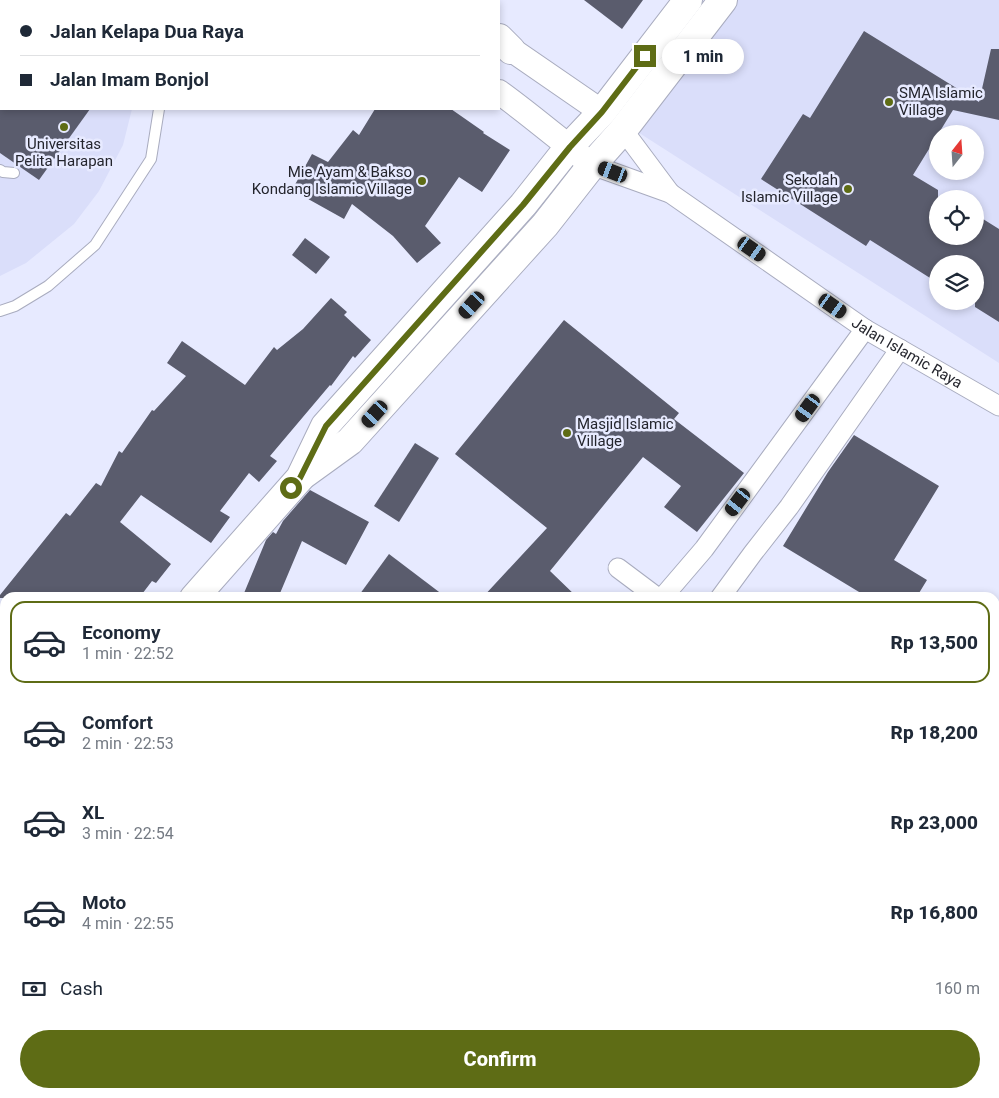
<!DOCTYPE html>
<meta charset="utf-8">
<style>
body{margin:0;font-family:Roboto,sans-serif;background:#f6f6f7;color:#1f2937;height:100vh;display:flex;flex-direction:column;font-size:19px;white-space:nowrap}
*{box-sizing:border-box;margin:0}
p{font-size:16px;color:#747a83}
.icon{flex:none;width:28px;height:28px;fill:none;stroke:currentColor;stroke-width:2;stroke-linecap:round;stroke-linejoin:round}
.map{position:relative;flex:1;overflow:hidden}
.details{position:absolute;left:0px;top:592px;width:1000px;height:506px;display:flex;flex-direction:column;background:#fff;border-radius:15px 15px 0 0;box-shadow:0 2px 8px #0003}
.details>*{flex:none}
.guide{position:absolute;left:0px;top:0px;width:500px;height:110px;box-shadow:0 2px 8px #0003;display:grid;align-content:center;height:110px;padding:0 20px;background:#fff}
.needle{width:32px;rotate:17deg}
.buttons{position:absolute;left:929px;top:125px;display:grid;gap:10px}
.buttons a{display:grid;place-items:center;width:55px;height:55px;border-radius:50%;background:#fff;box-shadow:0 2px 8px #0003;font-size:25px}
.end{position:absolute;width:22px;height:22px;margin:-11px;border:6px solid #5e6c15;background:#fff;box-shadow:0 0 0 2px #fff}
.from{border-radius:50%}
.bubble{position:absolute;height:35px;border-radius:18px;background:#fff;box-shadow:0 2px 8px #0003;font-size:16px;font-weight:800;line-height:35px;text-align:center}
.car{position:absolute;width:15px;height:30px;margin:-15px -8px;border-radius:6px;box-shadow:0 0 4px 1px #0007;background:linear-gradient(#222 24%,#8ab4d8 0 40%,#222 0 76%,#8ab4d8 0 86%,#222 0)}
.guide b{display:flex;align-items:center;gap:18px;height:48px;font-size:19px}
.guide b+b{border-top:1px solid #e0e1e3}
.guide i{width:12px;height:12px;background:#1f2937}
ul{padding:9px 0 0;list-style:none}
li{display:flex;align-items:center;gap:15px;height:82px;margin:0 10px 8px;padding:0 10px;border:2px solid transparent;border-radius:15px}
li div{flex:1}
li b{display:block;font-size:19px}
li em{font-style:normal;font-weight:800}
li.current{border-color:#5e6c15}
li>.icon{width:45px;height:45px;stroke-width:1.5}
.pay{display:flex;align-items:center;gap:12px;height:55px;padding:0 20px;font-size:19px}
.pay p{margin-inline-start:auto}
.primary-button{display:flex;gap:10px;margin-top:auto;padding:10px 20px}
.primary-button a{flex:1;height:58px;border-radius:30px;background:#5e6c15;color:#fff;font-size:20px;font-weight:800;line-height:58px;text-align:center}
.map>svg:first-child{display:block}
.built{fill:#dadefa;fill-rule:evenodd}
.park{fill:#bfc7a7}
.building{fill:#5a5c6d}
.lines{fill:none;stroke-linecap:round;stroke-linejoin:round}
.service-casing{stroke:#a9acbf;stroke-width:12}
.minor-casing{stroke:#a9acbf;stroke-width:21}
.tertiary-casing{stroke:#a9acbf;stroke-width:26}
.primary-casing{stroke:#a9acbf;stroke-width:30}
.motorway-casing{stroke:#a9acbf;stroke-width:30}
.service{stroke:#fff;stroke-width:10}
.minor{stroke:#fff;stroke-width:19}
.tertiary{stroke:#fff;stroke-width:24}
.primary{stroke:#fff;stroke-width:28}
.motorway{stroke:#fff;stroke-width:28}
.route{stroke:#5e6c15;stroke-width:6}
.poi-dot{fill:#5e6c15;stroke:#e7eaff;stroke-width:2}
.labels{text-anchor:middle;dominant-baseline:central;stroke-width:5;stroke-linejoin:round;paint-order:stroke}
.poi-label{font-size:15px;fill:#24252d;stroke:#e7eaff;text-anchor:start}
.street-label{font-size:15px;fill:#24252d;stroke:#e7eaff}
</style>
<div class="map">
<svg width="999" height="1098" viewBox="0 0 999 1098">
<rect width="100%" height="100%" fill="#e7eaff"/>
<g class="built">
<polygon points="0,0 6,1 1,1 1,109 132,109 123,145 99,191 74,224 26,263 0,276"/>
<path d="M734 0H999V363L633 129ZM938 134H975V171H938ZM938 199H975V236H938ZM938 264H975V301H938Z"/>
<polygon points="338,1094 690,1094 691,1098 335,1098"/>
</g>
<g class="park">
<polygon points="999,897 999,1098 935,1098 935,1094 995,1094 995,981 997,981 995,964 995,898"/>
<polygon points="699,1094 922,1094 922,1098 700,1098"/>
</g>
<g class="building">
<polygon points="584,0 643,0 622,29"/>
<polygon points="864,31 979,102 991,49 999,49 999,120 953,110 913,175 938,190 938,236 975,236 975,214 999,229 999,322 975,307 975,264 938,264 938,283 870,240 866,246 761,179 803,114 810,118"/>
<polygon points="0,109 90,109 39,180 0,153"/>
<polygon points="375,109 451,109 484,132 483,133 510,150 482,192 459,177 425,226 441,243 417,263 393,236 352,204 344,219 292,190 312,154 328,162 353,130 359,135"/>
<polygon points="305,238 330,257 316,274 292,255"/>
<polygon points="331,298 347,312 344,315 371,340 355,358 353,356 331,386 330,385 270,456 277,461 259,482 249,473 220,511 230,517 211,543 141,495 120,522 171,564 156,583 152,581 139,598 0,598 0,595 66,513 70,516 96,483 101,486 119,451 122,453 152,410 154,411 186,376 167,363 182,341 245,385 274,347 277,350 303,329"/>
<polygon points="564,320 679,413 674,419 744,473 697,532 664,507 681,486 643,457 550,571 578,598 482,598 547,528 455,454"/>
<polygon points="854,435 939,486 894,560 927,580 916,598 869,598 783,546 828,472"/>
<polygon points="415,443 439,458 399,522 374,506"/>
<polygon points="310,490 369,522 346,565 302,541 278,598 242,598 266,540 273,532 276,534 283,521"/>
<polygon points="389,554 447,598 357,598"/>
</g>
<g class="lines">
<defs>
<g id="service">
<polyline points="172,0 172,1"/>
<polyline points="0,170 3,172 14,173"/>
<polyline points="0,311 15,306 48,286 95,245 151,159 159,109"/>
<polyline points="381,1098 386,1094"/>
<polyline points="553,1098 555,1094"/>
</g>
<g id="minor">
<polyline points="623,130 670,193"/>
<path id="s1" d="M592 165 670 193 865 329 999 406"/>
<polyline points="618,568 658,598"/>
<polyline points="662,598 704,549 865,329"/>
<polyline points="720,598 753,553 789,507 900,349"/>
<polyline points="142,1098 148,1094"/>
</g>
<g id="tertiary">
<polyline points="369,0 370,1"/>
<polyline points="441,0 443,1"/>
<polyline points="499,41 602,112"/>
<path d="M499 92C531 115 561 141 592 165"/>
<polyline points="0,1044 5,1052"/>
<polyline points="18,1094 18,1098"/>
</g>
<g id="primary">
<polyline points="303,475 350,441 545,225 592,165 623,130 723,0"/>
<polyline points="194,598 300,478 325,426 523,205 569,147 602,112 688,0"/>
<polyline points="0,822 5,815"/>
</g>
<g id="motorway">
<polyline points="461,0 462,1"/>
<polyline points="499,38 511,50"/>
</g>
</defs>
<use href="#service" class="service-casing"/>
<use href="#minor" class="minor-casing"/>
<use href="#tertiary" class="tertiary-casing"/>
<use href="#primary" class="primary-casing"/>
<use href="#motorway" class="motorway-casing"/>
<use href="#service" class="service"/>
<use href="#minor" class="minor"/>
<use href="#tertiary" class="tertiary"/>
<use href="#primary" class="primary"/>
<use href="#motorway" class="motorway"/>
</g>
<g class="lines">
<polyline class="route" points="291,488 300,478 326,426 523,205 570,147 602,112 645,56"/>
</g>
<g class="poi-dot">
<circle cx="889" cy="102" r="5"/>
<circle cx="64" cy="127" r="5"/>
<circle cx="422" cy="181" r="5"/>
<circle cx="848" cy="189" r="5"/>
<circle cx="567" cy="433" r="5"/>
</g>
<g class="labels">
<g class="poi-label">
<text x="899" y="93">SMA Islamic<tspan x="899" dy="17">Village</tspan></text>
<text x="64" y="144" text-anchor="middle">Universitas<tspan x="64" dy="17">Pelita Harapan</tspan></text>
<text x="412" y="172" text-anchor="end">Mie Ayam &amp; Bakso<tspan x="412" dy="17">Kondang Islamic Village</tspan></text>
<text x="838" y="180" text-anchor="end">Sekolah<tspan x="838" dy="17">Islamic Village</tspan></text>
<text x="577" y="424">Masjid Islamic<tspan x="577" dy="17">Village</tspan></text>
</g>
<g class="street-label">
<text stroke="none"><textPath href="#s1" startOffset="369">Jalan Islamic Raya</textPath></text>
</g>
</g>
</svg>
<div class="buttons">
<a><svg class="needle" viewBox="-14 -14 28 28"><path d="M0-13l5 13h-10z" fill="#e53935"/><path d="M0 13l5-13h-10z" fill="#747a83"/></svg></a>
<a><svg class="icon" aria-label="locate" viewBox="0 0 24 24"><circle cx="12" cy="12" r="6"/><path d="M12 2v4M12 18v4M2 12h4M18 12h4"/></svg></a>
<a><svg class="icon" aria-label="layers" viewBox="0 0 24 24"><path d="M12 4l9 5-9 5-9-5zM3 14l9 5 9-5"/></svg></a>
</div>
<i class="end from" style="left:291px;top:488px"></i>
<i class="end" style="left:645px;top:56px"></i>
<div class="bubble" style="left:662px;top:39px;width:82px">1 min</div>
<i class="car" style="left:613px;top:172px;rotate:291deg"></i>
<i class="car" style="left:752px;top:249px;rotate:125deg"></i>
<i class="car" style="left:472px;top:305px;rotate:222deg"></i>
<i class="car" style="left:833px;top:306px;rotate:125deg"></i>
<i class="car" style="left:808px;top:408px;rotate:216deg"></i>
<i class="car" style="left:375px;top:414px;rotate:222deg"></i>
<i class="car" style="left:738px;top:502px;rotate:217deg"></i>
<div class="guide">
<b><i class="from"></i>Jalan Kelapa Dua Raya</b>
<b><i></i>Jalan Imam Bonjol</b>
</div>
<section class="details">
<ul>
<li class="current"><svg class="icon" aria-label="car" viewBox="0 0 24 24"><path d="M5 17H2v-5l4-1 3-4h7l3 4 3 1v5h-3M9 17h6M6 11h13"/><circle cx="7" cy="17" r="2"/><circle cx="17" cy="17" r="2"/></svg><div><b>Economy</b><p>1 min · 22:52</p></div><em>Rp 13,500</em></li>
<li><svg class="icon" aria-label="car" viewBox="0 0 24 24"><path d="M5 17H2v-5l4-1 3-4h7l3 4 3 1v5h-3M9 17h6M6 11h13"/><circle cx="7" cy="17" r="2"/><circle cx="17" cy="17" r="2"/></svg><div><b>Comfort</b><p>2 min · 22:53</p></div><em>Rp 18,200</em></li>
<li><svg class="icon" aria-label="car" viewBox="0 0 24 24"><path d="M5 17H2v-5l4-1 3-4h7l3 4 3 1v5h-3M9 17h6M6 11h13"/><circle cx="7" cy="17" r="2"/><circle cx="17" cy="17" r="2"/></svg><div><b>XL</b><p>3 min · 22:54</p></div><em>Rp 23,000</em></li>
<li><svg class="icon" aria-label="car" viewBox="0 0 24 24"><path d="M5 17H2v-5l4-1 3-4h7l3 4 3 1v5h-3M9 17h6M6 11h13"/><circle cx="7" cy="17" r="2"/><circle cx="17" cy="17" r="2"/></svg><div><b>Moto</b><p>4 min · 22:55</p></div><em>Rp 16,800</em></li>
</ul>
<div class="pay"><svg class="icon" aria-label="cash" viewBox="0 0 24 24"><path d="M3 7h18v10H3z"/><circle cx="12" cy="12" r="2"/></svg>Cash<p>160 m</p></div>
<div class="primary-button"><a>Confirm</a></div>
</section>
</div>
